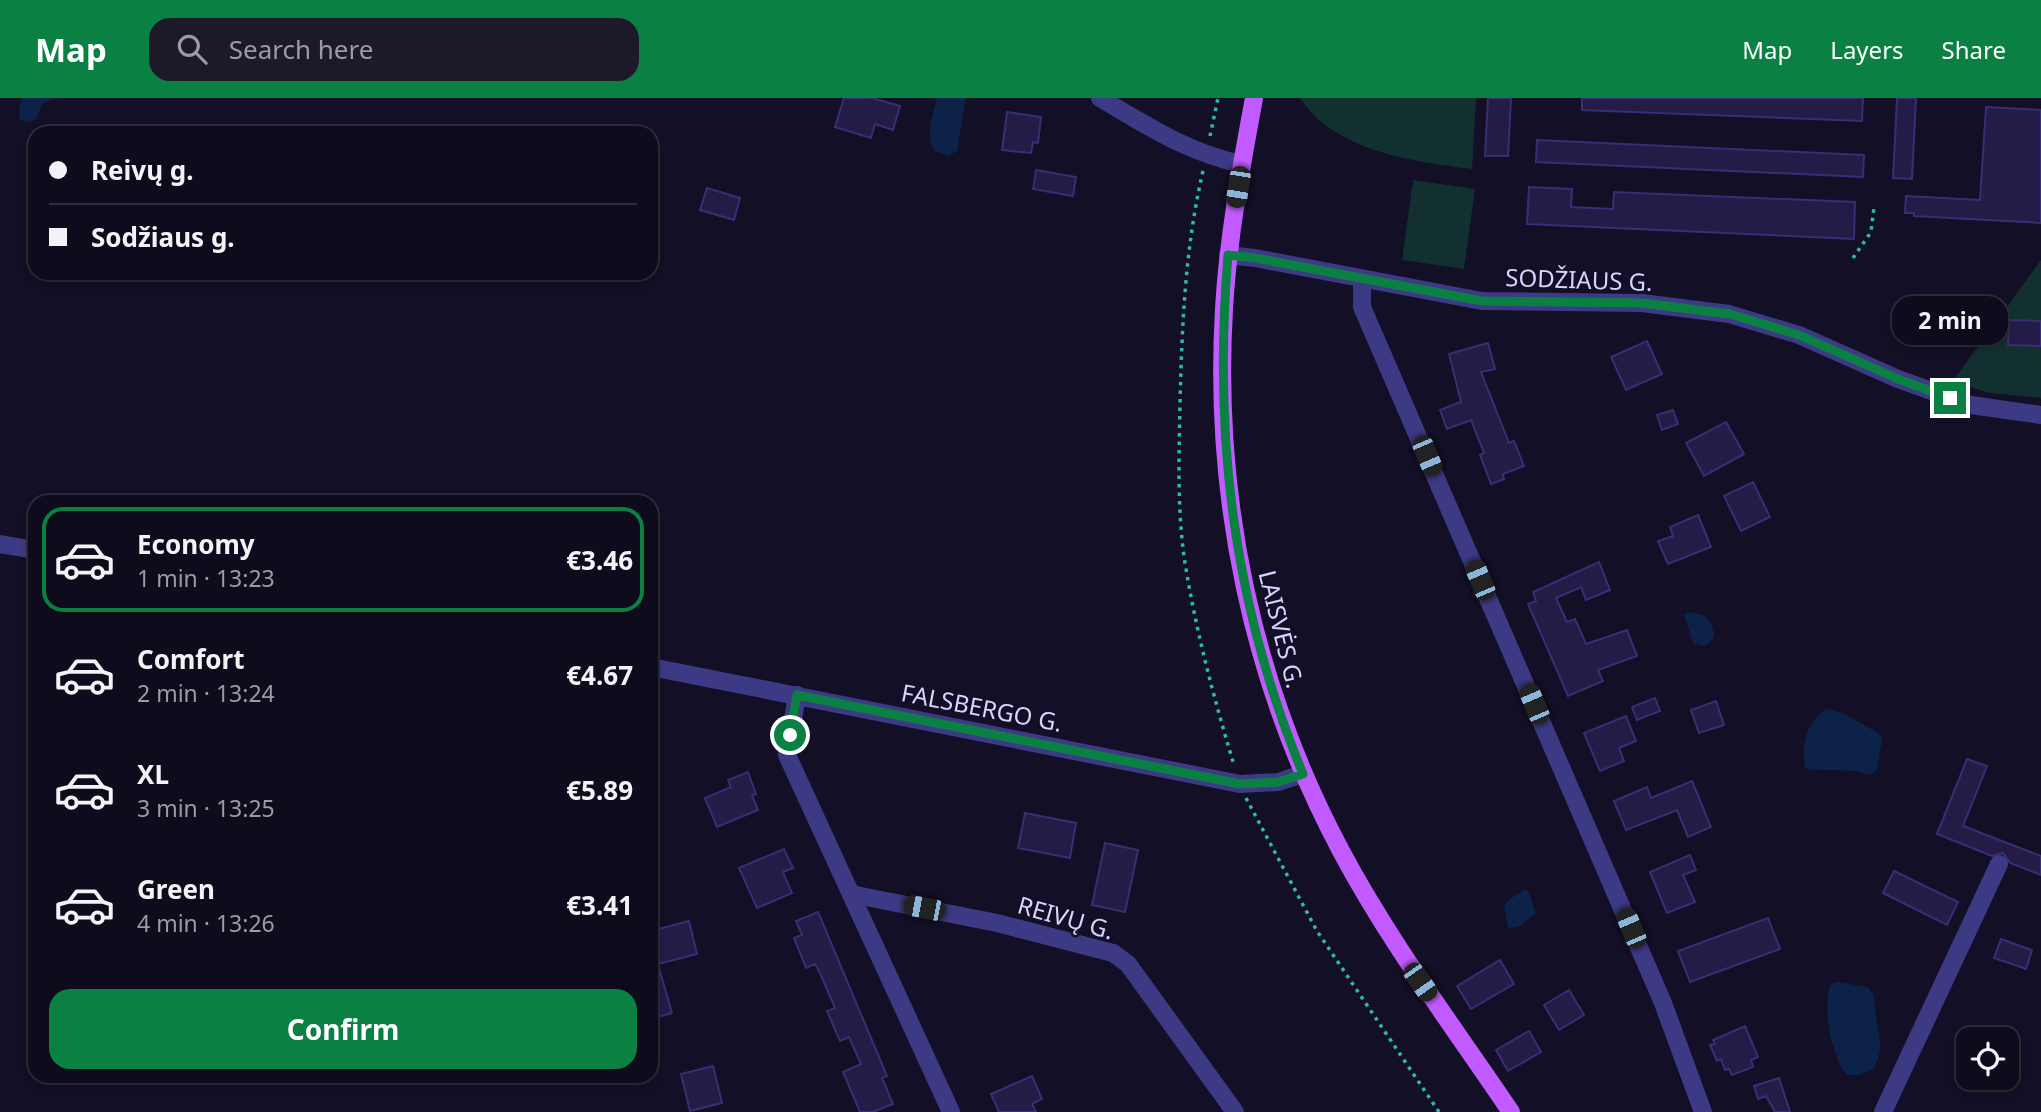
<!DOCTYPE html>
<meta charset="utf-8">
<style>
body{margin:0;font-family:"Noto Sans",sans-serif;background:#1c1929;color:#f1f3f6;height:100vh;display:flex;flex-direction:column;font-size:26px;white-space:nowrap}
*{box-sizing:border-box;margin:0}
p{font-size:23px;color:#9b9ba3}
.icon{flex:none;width:38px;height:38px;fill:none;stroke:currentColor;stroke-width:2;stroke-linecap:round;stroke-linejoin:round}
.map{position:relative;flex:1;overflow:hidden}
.panel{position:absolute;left:28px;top:397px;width:630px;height:588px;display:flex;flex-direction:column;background:#0e0b1c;border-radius:21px;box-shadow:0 4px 10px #0003,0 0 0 2px #2e2b3b}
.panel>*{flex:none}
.guide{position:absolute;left:28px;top:28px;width:630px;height:154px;border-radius:21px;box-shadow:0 4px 10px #0003,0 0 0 2px #2e2b3b;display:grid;align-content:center;height:154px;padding:0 21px;background:#0e0b1c}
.controls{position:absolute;left:1956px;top:929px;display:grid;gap:14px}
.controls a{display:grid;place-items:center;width:63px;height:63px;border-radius:14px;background:#0e0b1c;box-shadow:0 4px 10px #0003,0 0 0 2px #2e2b3b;font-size:35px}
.end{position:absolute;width:32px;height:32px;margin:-16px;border:9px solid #0b8043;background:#fff;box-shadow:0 0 0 4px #fff}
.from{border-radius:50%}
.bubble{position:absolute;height:49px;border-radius:21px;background:#0e0b1c;box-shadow:0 4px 10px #0003,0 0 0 2px #2e2b3b;font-size:23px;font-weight:700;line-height:49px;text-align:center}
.car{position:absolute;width:21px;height:42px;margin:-21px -10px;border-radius:9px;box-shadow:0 0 5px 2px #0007;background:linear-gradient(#222 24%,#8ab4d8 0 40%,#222 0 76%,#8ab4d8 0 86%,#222 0)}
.guide b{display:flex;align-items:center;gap:24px;height:66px;font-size:26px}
.guide b+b{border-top:2px solid #2e2b3b}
.guide i{width:18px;height:18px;background:#f1f3f6}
ul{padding:12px 0 0;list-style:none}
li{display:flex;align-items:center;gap:21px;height:105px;margin:0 14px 10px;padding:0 7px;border:4px solid transparent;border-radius:21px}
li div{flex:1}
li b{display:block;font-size:26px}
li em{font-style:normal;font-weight:700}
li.current{border-color:#0b8043}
li>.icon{width:63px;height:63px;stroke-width:1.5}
.action{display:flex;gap:14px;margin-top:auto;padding:14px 21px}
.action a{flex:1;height:80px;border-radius:21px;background:#0b8043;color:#fff;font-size:28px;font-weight:700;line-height:80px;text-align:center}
header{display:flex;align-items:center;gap:42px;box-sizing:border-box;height:98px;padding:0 35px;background:#0b8043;color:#fff}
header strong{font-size:33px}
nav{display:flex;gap:38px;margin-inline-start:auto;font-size:24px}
.search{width:490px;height:63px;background:#1c1929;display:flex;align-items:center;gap:18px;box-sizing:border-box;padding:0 24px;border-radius:21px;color:#9b9ba3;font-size:26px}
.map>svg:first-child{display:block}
.green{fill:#12302f}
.water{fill:#0c2248}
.building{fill:#241b47;stroke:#3b2d73;stroke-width:2}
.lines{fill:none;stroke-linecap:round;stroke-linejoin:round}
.path{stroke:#2fb8b0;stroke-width:3.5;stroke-dasharray:3.5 5;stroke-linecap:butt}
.street{stroke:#3d3a85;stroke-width:18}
.primary{stroke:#c25bff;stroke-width:18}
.route{stroke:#0b8043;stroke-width:9}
.labels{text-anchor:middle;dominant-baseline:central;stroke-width:5;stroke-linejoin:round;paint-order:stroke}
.street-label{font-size:24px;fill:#d9d4ff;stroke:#130f26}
</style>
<header>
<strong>Map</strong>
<div class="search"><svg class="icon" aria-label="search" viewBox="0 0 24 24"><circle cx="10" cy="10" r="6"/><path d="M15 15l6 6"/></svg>Search here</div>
<nav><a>Map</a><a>Layers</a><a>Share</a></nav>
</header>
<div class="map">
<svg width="2041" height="1014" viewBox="0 0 2041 1014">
<rect width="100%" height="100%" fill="#130f26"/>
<g class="green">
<path d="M1300 0H1476L1472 71C1414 64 1334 53 1300 0Z"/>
<polygon points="1413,82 1475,91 1464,171 1402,162"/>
<polygon points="2041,162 2041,300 1989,295 1953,283"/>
</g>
<g class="water">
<path d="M25 0H56L42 6 36 21 30 24 20 22C18 13 18 6 25 0Z"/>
<path d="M937 0H966L957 53 948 58 934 53C925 37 933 17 937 0Z"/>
<path d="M1688 514C1705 515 1712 522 1714 538L1710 545 1703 548 1693 545 1684 517Z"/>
<path d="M1826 611 1843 615 1878 635 1882 641 1877 672 1870 677C1847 669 1828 675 1805 670 1801 646 1806 626 1826 611Z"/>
<polygon points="1524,792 1529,793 1536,816 1518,829 1508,830 1504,808 1510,801"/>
<path d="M1838 884 1868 889 1873 896 1881 951 1874 971 1859 977H1847C1832 962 1821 905 1831 886Z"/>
</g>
<g class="building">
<polygon points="844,0 872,0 900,8 893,32 875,26 871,40 835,29"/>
<polygon points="1488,0 1511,0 1508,58 1485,58"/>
<polygon points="1582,0 1863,0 1862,23 1582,12"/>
<polygon points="1897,0 1916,0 1912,81 1893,80"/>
<polygon points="1986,9 2041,12 2041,125 1914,118 1914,115 1905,115 1906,98 1980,102"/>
<polygon points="1007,14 1041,19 1038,45 1033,44 1031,55 1002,52"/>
<polygon points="1537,42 1864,57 1863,79 1536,64"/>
<polygon points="1036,72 1076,79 1073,98 1033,91"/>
<polygon points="1529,89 1572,91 1571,109 1613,111 1614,94 1855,104 1854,141 1527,126"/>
<polygon points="707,90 740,100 734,122 700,112"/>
<polygon points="2009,222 2041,223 2041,248 2008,247"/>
<polygon points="1647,243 1662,276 1626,292 1611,259"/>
<polygon points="1488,245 1495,271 1481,274 1509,345 1514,343 1524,368 1503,376 1504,381 1491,386 1480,357 1484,355 1471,322 1447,331 1440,312 1461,304 1449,256"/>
<polygon points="1673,312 1678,326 1662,332 1657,317"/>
<polygon points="1726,324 1744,356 1704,378 1686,345"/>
<polygon points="1753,384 1770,419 1741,433 1724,398"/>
<polygon points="1698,417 1711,449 1668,466 1658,443 1673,438 1670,429"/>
<polygon points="1599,464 1610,492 1586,502 1581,489 1556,500 1567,524 1575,521 1586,546 1627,532 1637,558 1598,572 1603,583 1568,598 1528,506 1536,503 1533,494"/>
<polygon points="1655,600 1660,613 1637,622 1632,609"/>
<polygon points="1716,603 1724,627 1699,635 1691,612"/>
<polygon points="1626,618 1636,643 1619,650 1624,663 1600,673 1584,635"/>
<polygon points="1967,661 1987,668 1963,728 2041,758 2041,777 2010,765 2003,755 1992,758 1937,736"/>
<polygon points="748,674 756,696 752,697 758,712 717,729 705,700 731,689 728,682"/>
<polygon points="1692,683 1711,729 1688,739 1677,712 1626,732 1614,703 1647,689 1651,700"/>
<polygon points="1025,715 1076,725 1070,760 1018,750"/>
<polygon points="1105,745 1138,752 1125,814 1092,807"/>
<polygon points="784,751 793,770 783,774 792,795 757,810 739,770"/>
<polygon points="1690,757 1696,772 1683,777 1695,804 1667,815 1650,774"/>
<polygon points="1894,773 1958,804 1947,827 1883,795"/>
<polygon points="818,814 887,978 882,980 893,1006 873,1014 860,1014 843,974 861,966 849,939 840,943 827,913 835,910 820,875 815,866 806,870 794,840 802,837 796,823"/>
<polygon points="1768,820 1780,851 1690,884 1678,853"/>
<polygon points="689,823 697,856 658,866 672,915 651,921 651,833"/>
<polygon points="2001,841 2032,852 2026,871 1994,860"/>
<polygon points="1500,862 1514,886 1471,911 1457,888"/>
<polygon points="1569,892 1584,917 1559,932 1544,907"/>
<polygon points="1745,928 1758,959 1751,962 1753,969 1732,977 1729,971 1725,972 1721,961 1717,963 1710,947 1715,946 1713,942"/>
<polygon points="1529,933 1541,954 1508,973 1496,952"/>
<polygon points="713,968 722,1005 690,1013 681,976"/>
<polygon points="1032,978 1042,1001 1032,1006 1036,1014 999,1014 991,996"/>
<polygon points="1779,980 1790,1014 1775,1014 1766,998 1758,1001 1754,988"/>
</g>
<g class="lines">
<g class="path">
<polyline points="1210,38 1218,0"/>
<path d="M1203 73C1185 150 1182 227 1180 306 1179 359 1177 413 1185 465 1196 533 1214 601 1234 667"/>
<polyline points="1853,160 1871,134 1874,109"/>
<polyline points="1246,700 1317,833 1439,1014"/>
</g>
<g class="street">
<path d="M1100 0C1146 27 1188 55 1242 66"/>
<polyline points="1228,157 1255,160 1482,203 1642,205 1729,216 1799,237 1898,281 1971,307 2041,317"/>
<polyline points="1362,181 1362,209 1663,905 1703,1014"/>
<polyline points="0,446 35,452"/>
<polyline points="651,569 1240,686 1278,684 1303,676"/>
<polyline points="797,597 787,657 951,1014"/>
<polyline points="851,796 997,825 1113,855 1128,866 1235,1014"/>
<polyline points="1883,1014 1999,766"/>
</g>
<path class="primary" d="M1254 0C1241 70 1228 140 1224 211 1213 399 1252 586 1341 753 1390 845 1453 928 1511 1014"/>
</g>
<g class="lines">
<path class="route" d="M790 637 797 597 1240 686 1278 684 1303 676C1233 507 1213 338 1228 157L1255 160 1482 203 1642 205 1730 216 1799 237 1898 281 1950 300"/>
</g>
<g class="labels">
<g class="street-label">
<text transform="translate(1579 181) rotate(2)">SODŽIAUS G.</text>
<text transform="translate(1282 531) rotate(76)">LAISVĖS G.</text>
<text transform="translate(982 609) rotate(11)">FALSBERGO G.</text>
<text transform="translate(1066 819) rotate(16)">REIVŲ G.</text>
</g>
</g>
</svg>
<div class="controls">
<a><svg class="icon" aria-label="locate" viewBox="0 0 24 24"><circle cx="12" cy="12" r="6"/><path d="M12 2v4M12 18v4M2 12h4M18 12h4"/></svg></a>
</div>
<i class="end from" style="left:790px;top:637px"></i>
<i class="end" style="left:1950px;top:300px"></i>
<div class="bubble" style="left:1892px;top:198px;width:116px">2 min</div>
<i class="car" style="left:1238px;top:89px;rotate:189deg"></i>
<i class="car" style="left:1427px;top:358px;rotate:157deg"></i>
<i class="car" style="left:1480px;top:482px;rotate:337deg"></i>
<i class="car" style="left:1534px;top:606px;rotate:337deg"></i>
<i class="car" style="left:924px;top:810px;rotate:281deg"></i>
<i class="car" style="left:1631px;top:830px;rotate:337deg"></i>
<i class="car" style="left:1420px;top:884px;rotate:145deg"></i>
<div class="guide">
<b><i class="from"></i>Reivų g.</b>
<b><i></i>Sodžiaus g.</b>
</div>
<section class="panel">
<ul>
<li class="current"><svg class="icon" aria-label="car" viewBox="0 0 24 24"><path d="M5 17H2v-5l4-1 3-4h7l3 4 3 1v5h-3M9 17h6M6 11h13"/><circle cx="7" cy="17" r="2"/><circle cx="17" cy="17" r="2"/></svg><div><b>Economy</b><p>1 min · 13:23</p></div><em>€3.46</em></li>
<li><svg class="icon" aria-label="car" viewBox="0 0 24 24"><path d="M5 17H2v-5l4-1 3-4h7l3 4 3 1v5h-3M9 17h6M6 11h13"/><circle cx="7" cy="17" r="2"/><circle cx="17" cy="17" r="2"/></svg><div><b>Comfort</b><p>2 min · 13:24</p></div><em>€4.67</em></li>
<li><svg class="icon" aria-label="car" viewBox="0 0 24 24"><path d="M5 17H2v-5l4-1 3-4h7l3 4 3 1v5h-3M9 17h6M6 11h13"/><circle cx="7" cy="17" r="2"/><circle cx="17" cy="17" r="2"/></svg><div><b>XL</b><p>3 min · 13:25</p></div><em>€5.89</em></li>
<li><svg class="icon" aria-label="car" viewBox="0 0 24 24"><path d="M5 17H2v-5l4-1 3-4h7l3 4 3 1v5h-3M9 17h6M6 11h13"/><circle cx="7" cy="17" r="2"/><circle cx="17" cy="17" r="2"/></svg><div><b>Green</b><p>4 min · 13:26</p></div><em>€3.41</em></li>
</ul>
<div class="action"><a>Confirm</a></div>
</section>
</div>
